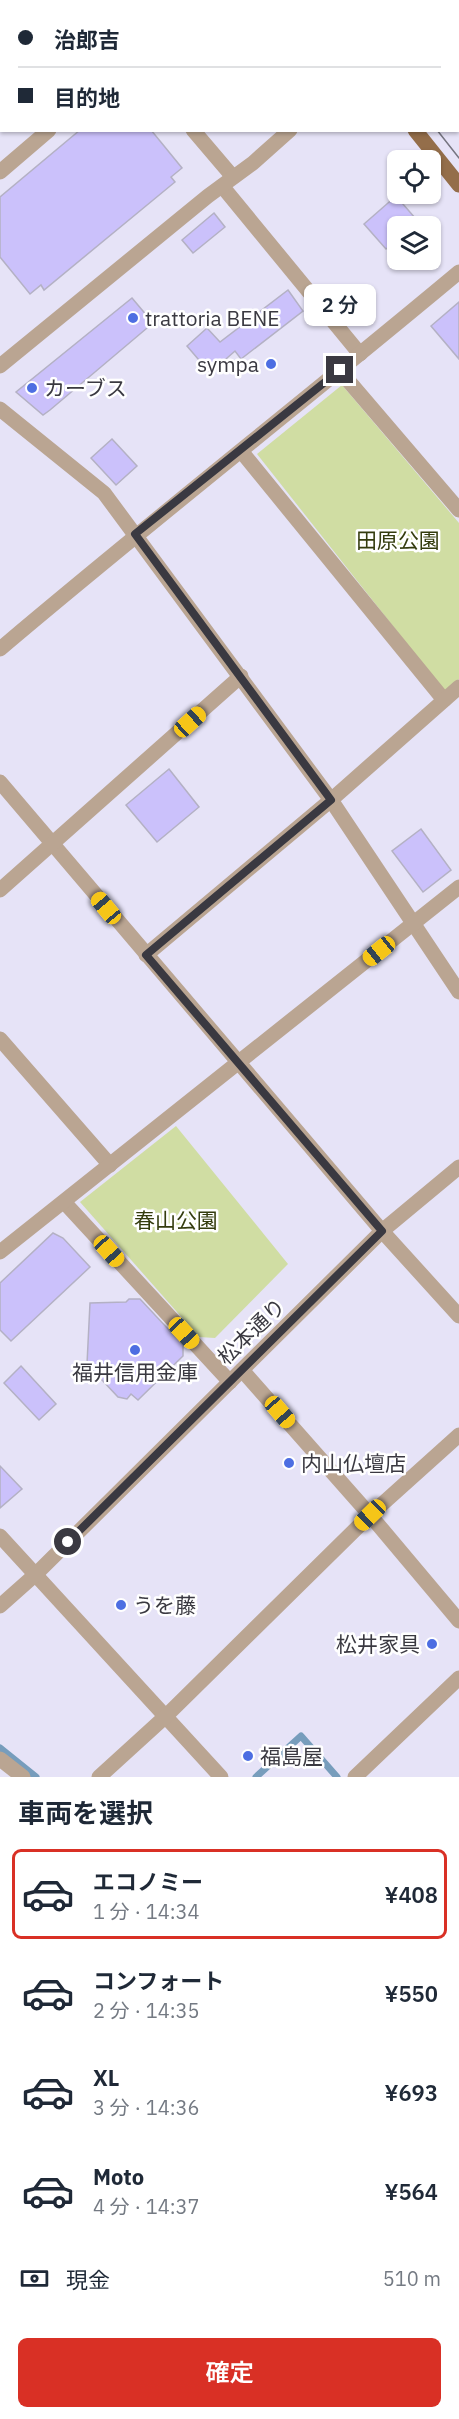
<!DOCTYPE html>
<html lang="ja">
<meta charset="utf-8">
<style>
body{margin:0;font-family:"IBM Plex Sans","Noto Sans JP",sans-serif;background:#f2f2f3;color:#1f2937;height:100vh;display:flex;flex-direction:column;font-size:22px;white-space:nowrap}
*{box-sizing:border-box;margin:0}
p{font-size:20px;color:#747a83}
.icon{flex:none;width:33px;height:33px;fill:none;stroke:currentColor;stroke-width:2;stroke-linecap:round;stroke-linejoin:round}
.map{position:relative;height:1777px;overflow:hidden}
.panel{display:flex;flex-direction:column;background:#fff;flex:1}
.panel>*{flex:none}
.banner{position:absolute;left:0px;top:0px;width:459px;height:132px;box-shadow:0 2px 4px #0004;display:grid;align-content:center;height:132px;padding:0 18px;background:#fff}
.fabs{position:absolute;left:387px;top:150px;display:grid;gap:12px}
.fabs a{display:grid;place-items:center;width:54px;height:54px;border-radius:9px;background:#fff;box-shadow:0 2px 4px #0004;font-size:30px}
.end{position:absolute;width:27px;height:27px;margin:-14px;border:8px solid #3a3941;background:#fff;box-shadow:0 0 0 3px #fff}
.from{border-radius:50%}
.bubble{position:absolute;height:42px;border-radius:9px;background:#fff;box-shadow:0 2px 4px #0004;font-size:20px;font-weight:600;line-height:42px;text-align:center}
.car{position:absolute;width:18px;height:36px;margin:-18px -9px;border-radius:8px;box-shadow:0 0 4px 2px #0007;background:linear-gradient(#f5c518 24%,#345 0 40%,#f5c518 0 76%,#345 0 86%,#f5c518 0)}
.banner b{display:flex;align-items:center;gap:21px;height:57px;font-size:22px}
.banner b+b{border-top:2px solid #e0e1e3}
.banner i{width:15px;height:15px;background:#1f2937}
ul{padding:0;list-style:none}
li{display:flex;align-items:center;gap:18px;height:90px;margin:0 12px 9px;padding:0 6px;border:3px solid transparent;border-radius:9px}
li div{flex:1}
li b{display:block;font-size:22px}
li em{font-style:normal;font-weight:600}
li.selected{border-color:#d93025}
li>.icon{width:54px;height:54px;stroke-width:1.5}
h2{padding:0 18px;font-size:27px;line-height:72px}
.pay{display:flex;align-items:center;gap:15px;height:66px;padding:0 18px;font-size:22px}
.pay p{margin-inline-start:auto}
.primary-button{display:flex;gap:12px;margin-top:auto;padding:12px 18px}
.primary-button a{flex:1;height:69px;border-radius:9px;background:#d93025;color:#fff;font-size:24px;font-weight:600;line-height:69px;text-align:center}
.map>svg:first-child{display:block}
.green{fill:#d0dda3}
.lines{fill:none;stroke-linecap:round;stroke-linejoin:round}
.stream{stroke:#779dbc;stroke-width:7}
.building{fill:#cbc1fb;stroke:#b4b1c4;stroke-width:1.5}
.minor{stroke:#baa592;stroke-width:15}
.tertiary{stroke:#baa592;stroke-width:15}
.primary{stroke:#946e4a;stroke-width:15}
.tram{stroke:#767581;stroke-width:1.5}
.route{stroke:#3a3941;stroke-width:8}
.poi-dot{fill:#4d6ee2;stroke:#fff;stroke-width:2}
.labels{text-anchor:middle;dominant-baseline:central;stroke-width:5;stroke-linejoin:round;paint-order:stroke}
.poi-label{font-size:21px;fill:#3a3941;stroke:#fff;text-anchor:start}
.park-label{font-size:21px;fill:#343c0e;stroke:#fff}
.street-label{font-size:21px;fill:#3a3941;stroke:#fff}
</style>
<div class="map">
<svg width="459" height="1777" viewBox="0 0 459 1777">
<rect width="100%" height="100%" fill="#e6e3f7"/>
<g class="green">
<polygon points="342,385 459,523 459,679 445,692 257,454"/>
<polygon points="176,1126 288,1264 215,1338 199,1337 80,1202"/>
</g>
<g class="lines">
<g class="stream">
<polyline points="0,1748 36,1777"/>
<polyline points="256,1777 301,1736 337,1777"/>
</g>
</g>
<g class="building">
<polygon points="80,130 151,130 182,168 171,177 175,182 44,290 41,285 30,294 0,257 0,197"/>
<polygon points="396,196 422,226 398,226 398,239 386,249 364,224"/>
<polygon points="214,213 225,227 193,253 182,240"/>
<polygon points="288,290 303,311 241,359 235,351 210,373 187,346 207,328 220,342"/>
<polygon points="132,298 153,323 50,410 43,415 16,392"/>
<polygon points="459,302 459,359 431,326"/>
<polygon points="112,439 137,466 116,485 91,458"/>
<polygon points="169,769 199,807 157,842 126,805"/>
<polygon points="421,829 451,870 423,892 392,851"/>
<polygon points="53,1233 63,1238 90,1267 11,1341 0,1330 0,1283"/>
<polygon points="129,1299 140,1299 183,1345 183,1356 138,1400 131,1394 127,1399 118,1397 87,1364 90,1303 126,1302"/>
<polygon points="21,1366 56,1404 39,1420 4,1383"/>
<polygon points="0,1466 22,1489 0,1508"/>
</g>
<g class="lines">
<g class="minor">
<polyline points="201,2 203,0"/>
<polyline points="193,130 233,177"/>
<polyline points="0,172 49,130"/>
<polyline points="222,186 360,354"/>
<polyline points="0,366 208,196 253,163 290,130"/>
<polyline points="340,371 459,510"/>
<polyline points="0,409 104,493 331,800 459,992"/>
<polyline points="241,451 444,700"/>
<polyline points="0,782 382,1231 459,1316"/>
<polyline points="0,890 241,676"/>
<polyline points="146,955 331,800 459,687"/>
<polyline points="0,1039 110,1165"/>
<polyline points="64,1202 230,1382"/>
<polyline points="0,1252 459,887"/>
<polyline points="242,1370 370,1515 459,1621"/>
<polyline points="0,1536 221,1777"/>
<polyline points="0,1759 23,1777"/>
<polyline points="99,1777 166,1716 370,1515 459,1435"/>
<polyline points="355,1777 459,1678"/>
</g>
<g class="tertiary">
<path d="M0 649C151 521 307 399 459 272"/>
<polyline points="0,1606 36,1574 382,1231 459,1167"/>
</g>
<g class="primary">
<polyline points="308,0 310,2"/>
<polyline points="362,0 363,2"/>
<polyline points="458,117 459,119"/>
<polyline points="415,130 459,185"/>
</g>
<g class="tram">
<polyline points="328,0 330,2"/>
<polyline points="341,0 342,2"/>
<polyline points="437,130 459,158"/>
</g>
</g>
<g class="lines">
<polyline class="route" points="68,1542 382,1231 146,955 331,800 135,534 340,370"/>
</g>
<g class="poi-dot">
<circle cx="133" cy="318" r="6"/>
<circle cx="271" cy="364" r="6"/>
<circle cx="32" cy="388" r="6"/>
<circle cx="135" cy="1350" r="6"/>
<circle cx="289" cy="1463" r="6"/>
<circle cx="121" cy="1605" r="6"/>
<circle cx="432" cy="1644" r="6"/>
<circle cx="248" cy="1756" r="6"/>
</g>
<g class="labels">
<g class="poi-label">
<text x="145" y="318">trattoria BENE</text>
<text x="259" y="364" text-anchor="end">sympa</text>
<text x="44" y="388">カーブス</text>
<text x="135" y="1372" text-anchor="middle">福井信用金庫</text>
<text x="301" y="1463">内山仏壇店</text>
<text x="133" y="1605">うを藤</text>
<text x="420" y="1644" text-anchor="end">松井家具</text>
<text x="260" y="1756">福島屋</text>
</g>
<g class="park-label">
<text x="398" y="540">田原公園</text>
<text x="176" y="1220">春山公園</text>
</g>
<g class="street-label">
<text transform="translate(251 1331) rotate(-44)">松本通り</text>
</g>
</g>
</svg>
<div class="fabs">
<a><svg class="icon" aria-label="locate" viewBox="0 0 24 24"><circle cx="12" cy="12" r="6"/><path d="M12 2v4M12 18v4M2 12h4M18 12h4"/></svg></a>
<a><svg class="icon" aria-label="layers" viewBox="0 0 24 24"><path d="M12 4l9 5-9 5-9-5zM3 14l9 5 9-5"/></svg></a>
</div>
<i class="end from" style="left:68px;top:1542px"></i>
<i class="end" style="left:340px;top:370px"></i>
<div class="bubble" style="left:304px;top:284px;width:72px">2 分</div>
<i class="car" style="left:190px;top:722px;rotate:48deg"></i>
<i class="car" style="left:106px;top:908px;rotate:320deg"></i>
<i class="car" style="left:379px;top:951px;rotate:231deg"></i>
<i class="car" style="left:109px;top:1251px;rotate:138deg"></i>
<i class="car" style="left:184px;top:1333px;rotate:137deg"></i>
<i class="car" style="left:280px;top:1412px;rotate:139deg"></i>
<i class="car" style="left:370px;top:1515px;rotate:226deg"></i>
<div class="banner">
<b><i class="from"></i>治郎吉</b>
<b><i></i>目的地</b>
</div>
</div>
<section class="panel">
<h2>車両を選択</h2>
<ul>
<li class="selected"><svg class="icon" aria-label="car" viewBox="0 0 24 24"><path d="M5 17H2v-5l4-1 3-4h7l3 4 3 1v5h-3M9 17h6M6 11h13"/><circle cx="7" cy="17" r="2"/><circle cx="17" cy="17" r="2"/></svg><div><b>エコノミー</b><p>1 分 · 14:34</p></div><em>¥408</em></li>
<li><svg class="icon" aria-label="car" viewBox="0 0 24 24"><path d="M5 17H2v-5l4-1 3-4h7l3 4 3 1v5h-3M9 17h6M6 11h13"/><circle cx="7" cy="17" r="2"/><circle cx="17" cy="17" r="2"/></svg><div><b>コンフォート</b><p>2 分 · 14:35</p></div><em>¥550</em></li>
<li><svg class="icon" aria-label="car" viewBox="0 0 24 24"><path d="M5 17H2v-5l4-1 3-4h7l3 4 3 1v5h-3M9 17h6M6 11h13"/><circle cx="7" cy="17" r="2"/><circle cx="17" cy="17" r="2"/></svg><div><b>XL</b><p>3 分 · 14:36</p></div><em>¥693</em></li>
<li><svg class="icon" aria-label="car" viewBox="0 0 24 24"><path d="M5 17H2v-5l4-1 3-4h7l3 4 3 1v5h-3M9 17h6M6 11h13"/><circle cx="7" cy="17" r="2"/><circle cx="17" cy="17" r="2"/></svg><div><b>Moto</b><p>4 分 · 14:37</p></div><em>¥564</em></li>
</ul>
<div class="pay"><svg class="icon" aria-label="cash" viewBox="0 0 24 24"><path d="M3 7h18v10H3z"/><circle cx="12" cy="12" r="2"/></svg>現金<p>510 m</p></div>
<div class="primary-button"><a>確定</a></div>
</section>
